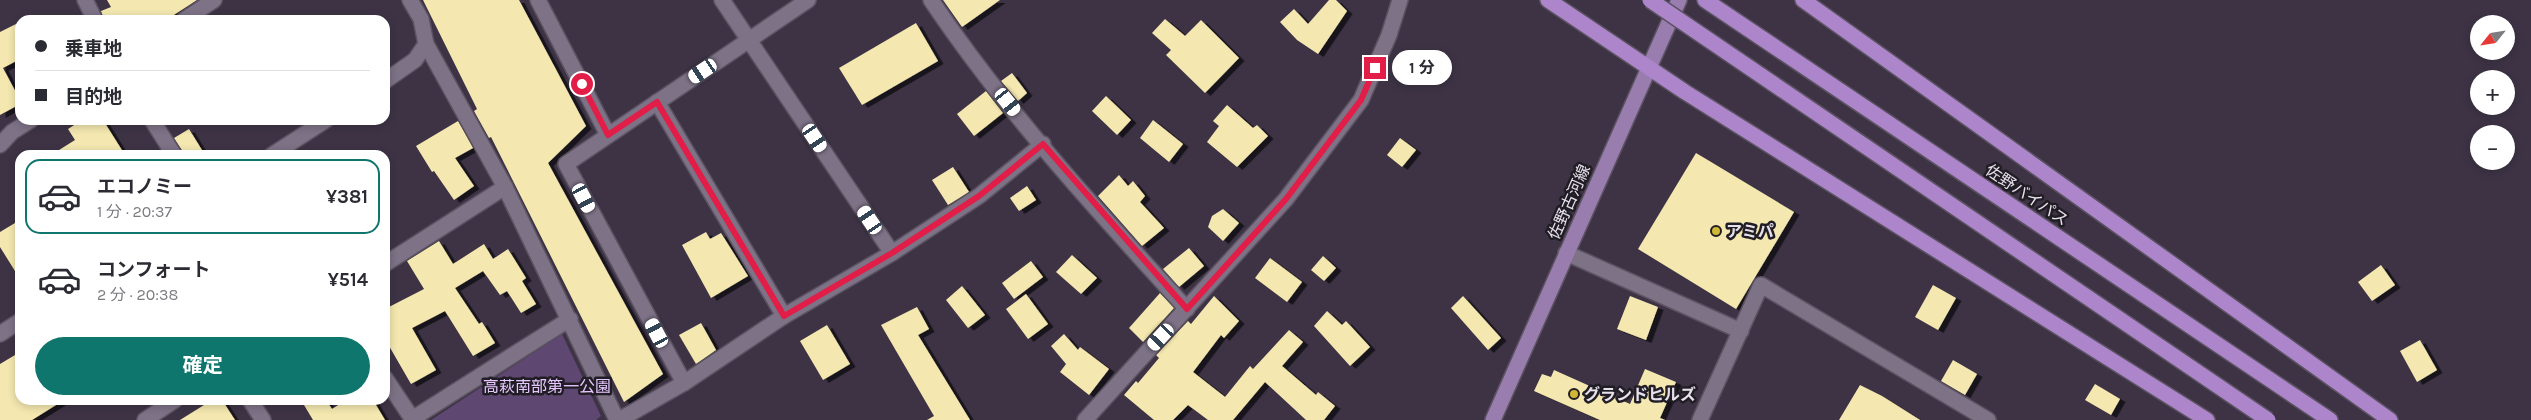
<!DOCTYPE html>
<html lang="ja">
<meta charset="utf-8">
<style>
body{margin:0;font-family:Karla,"Noto Sans JP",sans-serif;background:#f2f2f3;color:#2b2b33;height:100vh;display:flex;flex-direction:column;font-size:19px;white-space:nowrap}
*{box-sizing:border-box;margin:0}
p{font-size:16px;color:#7c7c81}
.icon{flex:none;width:28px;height:28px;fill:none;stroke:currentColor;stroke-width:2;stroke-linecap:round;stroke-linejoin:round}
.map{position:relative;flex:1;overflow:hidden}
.side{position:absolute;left:15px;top:150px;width:375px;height:255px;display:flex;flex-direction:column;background:#fff;border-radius:15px;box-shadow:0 2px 8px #0003}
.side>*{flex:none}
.hud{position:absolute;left:15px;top:15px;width:375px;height:110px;border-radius:15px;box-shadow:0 2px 8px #0003;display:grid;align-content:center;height:110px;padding:0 20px;background:#fff}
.needle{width:32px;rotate:240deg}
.tools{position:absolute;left:2470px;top:15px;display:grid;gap:10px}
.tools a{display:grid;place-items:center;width:45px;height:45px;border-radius:50%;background:#fff;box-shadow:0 2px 8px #0003;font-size:25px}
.end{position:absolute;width:22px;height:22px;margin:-11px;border:6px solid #e11d48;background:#fff;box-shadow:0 0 0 2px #fff}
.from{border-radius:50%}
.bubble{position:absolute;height:35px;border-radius:18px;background:#fff;box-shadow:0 2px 8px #0003;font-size:16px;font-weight:700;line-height:35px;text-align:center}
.car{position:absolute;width:15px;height:30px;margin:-15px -8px;border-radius:6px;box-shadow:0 0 4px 1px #0007;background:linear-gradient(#fff 24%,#345 0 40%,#fff 0 76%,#345 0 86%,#fff 0)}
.hud b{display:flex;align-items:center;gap:18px;height:48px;font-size:19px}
.hud b+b{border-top:1px solid #e1e1e2}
.hud i{width:12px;height:12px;background:#2b2b33}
ul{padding:9px 0 0;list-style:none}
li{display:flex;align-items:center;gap:15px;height:75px;margin:0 10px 8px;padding:0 10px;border:2px solid transparent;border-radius:15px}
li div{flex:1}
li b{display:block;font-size:19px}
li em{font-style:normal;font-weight:700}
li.active{border-color:#0f766e}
li>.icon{width:45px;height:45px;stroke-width:1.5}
.button{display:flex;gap:10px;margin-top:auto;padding:10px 20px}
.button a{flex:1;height:58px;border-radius:30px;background:#0f766e;color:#fff;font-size:20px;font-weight:700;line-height:58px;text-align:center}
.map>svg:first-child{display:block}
.green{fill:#5e4770}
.building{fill:#f4e8b0;filter:url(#shadow)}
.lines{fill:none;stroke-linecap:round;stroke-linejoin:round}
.minor-casing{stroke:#5b5261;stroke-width:18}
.major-casing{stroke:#5b5261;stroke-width:18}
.highway-casing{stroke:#5b5261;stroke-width:18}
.minor{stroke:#7d7286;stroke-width:15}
.major{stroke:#997daf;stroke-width:15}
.highway{stroke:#ac85ca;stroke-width:15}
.highway-bridge-casing{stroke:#5b5261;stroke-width:18;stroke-linecap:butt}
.highway-bridge{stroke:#ac85ca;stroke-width:15}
.route{stroke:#e11d48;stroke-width:6}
.poi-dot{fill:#d0b736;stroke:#211d25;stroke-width:2}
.labels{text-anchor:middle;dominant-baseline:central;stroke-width:5;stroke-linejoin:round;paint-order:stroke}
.street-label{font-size:16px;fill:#e7e1ec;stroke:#211d25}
.poi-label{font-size:16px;font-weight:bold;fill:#e7e1ec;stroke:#211d25;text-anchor:start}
.park-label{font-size:16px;fill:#e6c7ff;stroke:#211d25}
</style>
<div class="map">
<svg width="2531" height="420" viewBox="0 0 2531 420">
<defs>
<filter id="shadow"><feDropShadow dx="5.5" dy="3" stdDeviation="0" flood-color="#0009"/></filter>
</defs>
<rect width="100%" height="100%" fill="#3d3345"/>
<polygon class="green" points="562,334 601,416 596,420 431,420"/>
<g class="building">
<polygon points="107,0 197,0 166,20 104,20 101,11 111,7"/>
<polygon points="423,0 519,0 586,126 548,163 663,374 624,402 491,137 489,138 474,111 477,109"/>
<polygon points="943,0 1000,0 962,27"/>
<polygon points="1329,0 1336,0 1347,11 1318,54 1297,40 1280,22 1294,9 1308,24"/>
<polygon points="1165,19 1185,36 1201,20 1239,58 1205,93 1166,55 1171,50 1152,33"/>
<polygon points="20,22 20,59 3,68 20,100 20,104 0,115 0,32"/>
<polygon points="916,23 938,61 862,105 839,68"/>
<polygon points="1012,73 1027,93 1018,101 1001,81"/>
<polygon points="986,91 1003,113 974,136 957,114"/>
<polygon points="1106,96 1131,120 1117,135 1092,111"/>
<polygon points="1227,105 1253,128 1257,125 1268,136 1237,167 1207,142 1219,126 1213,121"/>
<polygon points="82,120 103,120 125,155 51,155 75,140 68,129"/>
<polygon points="1153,120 1183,144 1169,162 1140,138"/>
<polygon points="458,121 473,148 455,158 474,186 454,200 434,171 432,172 416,146"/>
<polygon points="189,129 205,155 185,155 174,138"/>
<polygon points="1400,138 1416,150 1402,167 1387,155"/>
<polygon points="1696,153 1794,212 1736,309 1638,249"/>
<polygon points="953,167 969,192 948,205 932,180"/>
<polygon points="1119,175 1128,186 1133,181 1145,196 1140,202 1164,228 1142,246 1098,196"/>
<polygon points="1027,186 1036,200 1019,211 1010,198"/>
<polygon points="1223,209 1239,223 1223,241 1208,227 1212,216"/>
<polygon points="20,220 20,279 0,247 0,232"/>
<polygon points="706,232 710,239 721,233 748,276 711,298 682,245"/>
<polygon points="439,241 453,264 484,244 493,259 508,249 526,278 522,281 536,304 521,313 507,291 500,295 483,271 455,288 479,324 482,322 495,343 473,356 445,311 412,328 436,370 411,384 385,339 385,309 424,289 407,261"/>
<polygon points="1189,248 1204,266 1179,287 1163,269"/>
<polygon points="1072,255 1097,278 1081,294 1056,272"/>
<polygon points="1323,256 1336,268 1324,281 1311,270"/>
<polygon points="1270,258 1302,282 1287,302 1255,278"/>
<polygon points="1031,261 1043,277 1014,299 1002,283"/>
<polygon points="2381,265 2395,285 2372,301 2358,282"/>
<polygon points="1933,285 1956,298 1938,330 1915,317"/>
<polygon points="962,286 985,315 968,328 946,300"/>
<polygon points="1160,293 1174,308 1143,342 1129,328"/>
<polygon points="1026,294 1048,324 1028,339 1006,309"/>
<polygon points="1214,296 1239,321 1224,338 1221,335 1193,372 1225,397 1250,366 1253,369 1289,330 1303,342 1282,366 1316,395 1318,392 1335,406 1324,420 1306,420 1265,382 1233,420 1208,420 1188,405 1173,420 1154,420 1124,395 1136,381 1138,383 1159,358 1156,355 1188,321 1191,324"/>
<polygon points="1463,296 1501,338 1488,350 1451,308"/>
<polygon points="1630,296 1658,307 1646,340 1617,329"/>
<polygon points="917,307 929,329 918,335 970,420 927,420 934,416 881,325"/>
<polygon points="1327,311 1342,325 1346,321 1370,347 1350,366 1314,326"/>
<polygon points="701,323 716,350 696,364 679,335"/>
<polygon points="827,325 850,364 823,380 800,341"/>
<polygon points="1064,334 1078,350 1080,347 1109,369 1089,395 1060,372 1066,364 1051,346"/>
<polygon points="2420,340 2437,370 2417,382 2400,351"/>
<polygon points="20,352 20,400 64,400 32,420 0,420 0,364"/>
<polygon points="1953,360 1977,374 1965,395 1941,381"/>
<polygon points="1645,369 1676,382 1660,418 1665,420 1600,420 1534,391 1542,374 1551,377 1554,370 1630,404"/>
<polygon points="2095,384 2120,399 2111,415 2085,400"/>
<polygon points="1860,385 1882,396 1920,420 1839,420"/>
<polygon points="212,400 222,400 235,420 180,420"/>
<polygon points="301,400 326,400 332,409 346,400 373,400 385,420 313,420"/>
</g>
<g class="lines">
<defs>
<g id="minor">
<polyline points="85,0 95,20"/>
<polyline points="538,0 608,135"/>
<polyline points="722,0 892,253"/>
<path d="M931 0C1004 109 1098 212 1187 309"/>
<polyline points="184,20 214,0"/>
<polyline points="426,44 505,187 617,420"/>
<polyline points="385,81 415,60 426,44 421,19 410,0"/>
<polyline points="657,102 784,316"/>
<polyline points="152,120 174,155"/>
<polyline points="0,145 12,132 31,120"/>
<polyline points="272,155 326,120"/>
<polyline points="1566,253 1741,331"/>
<polyline points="385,264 505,187"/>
<polyline points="0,334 20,321"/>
<polyline points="385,378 413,420"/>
<polyline points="684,383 566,164 808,0"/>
<polyline points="250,400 263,420"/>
<polyline points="412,419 570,319"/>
<polyline points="145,420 175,400"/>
<polyline points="619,420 684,383 784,316 892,253 979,196 1043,144"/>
<polyline points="1085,420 1286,199 1361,100 1389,35 1400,0"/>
<polyline points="1700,420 1761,285 1988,420"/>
</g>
<polyline id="major" points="1493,420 1679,0"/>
<g id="highway">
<polyline points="1548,0 1685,92 2207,420"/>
<polyline points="1705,0 2330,420"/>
<polyline points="1803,0 2390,420"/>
</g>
</defs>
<use href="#minor" class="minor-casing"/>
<use href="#major" class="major-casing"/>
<use href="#highway" class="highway-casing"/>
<use href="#minor" class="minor"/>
<use href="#major" class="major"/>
<use href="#highway" class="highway"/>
<defs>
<polyline id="highway-bridge" points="1650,0 2268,420"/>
</defs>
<use href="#highway-bridge" class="highway-bridge-casing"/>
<use href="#highway-bridge" class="highway-bridge"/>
</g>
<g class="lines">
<polyline class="route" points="582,84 608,135 657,102 784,316 892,253 979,196 1043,144 1187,309 1286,199 1361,100 1375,68"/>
</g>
<g class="poi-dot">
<circle cx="1716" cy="231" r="5"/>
<circle cx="1574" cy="394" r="5"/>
</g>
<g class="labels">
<g class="street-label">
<text transform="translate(2027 195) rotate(34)">佐野バイパス</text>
<text transform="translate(1569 202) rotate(-66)">佐野古河線</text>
</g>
<g class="poi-label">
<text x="1726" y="231">アミパ</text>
<text x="1584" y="394">グランドヒルズ</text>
</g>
<g class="park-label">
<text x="547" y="386">高萩南部第一公園</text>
</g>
</g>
</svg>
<div class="tools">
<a><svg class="needle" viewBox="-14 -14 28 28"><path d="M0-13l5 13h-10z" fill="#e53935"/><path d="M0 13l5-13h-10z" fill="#7c7c81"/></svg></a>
<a>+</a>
<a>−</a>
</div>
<i class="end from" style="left:582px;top:84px"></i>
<i class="end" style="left:1375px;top:68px"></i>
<div class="bubble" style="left:1392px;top:50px;width:60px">1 分</div>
<i class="car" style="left:703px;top:71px;rotate:236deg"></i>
<i class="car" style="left:1008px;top:102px;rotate:141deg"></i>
<i class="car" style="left:815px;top:138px;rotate:146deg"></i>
<i class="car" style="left:584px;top:198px;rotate:152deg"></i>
<i class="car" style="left:870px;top:220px;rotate:326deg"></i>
<i class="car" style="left:657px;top:333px;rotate:332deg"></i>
<i class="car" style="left:1161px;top:337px;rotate:223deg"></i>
<div class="hud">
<b><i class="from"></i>乗車地</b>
<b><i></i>目的地</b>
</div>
<section class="side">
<ul>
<li class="active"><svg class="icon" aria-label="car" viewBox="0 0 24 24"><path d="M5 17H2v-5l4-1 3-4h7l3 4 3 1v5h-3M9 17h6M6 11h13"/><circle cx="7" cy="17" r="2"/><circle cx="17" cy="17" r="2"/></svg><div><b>エコノミー</b><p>1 分 · 20:37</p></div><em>¥381</em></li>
<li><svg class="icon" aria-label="car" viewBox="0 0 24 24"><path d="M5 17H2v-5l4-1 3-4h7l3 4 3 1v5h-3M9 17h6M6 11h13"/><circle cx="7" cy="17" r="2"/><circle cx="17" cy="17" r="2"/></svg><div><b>コンフォート</b><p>2 分 · 20:38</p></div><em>¥514</em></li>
</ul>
<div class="button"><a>確定</a></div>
</section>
</div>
